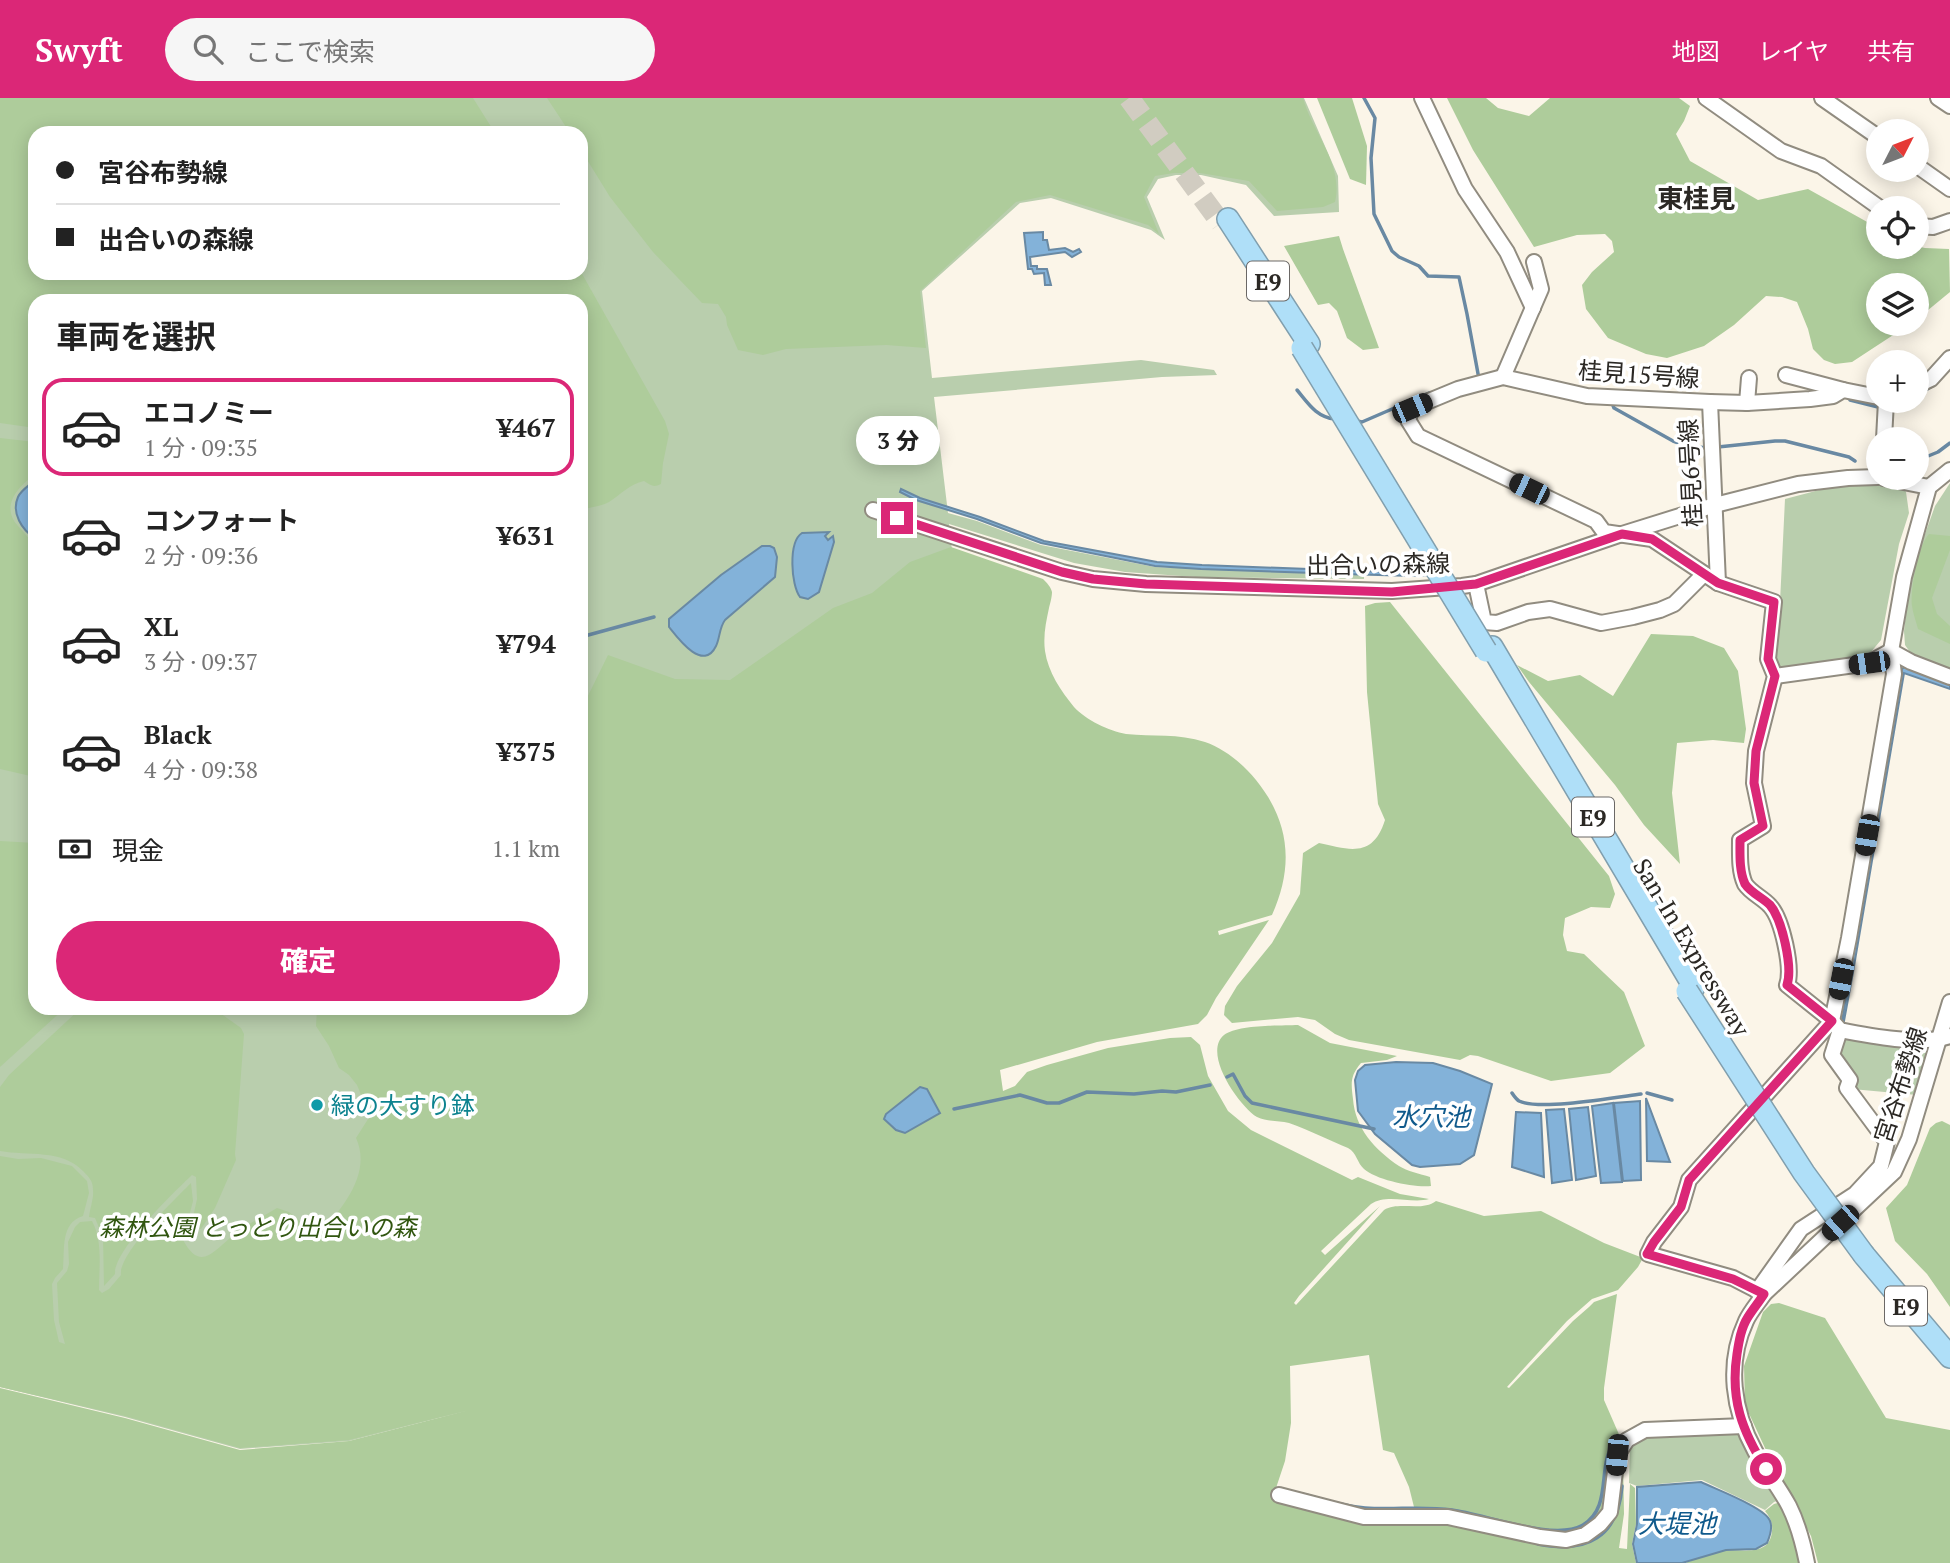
<!DOCTYPE html>
<html lang="ja">
<meta charset="utf-8">
<style>
body{margin:0;font-family:"PT Serif","Noto Sans JP",serif;background:#f6f6f6;color:#222;height:100vh;display:flex;flex-direction:column;font-size:26px;white-space:nowrap}
*{box-sizing:border-box;margin:0}
p{font-size:23px;color:#767676}
.icon{flex:none;width:38px;height:38px;fill:none;stroke:currentColor;stroke-width:2;stroke-linecap:round;stroke-linejoin:round}
.map{position:relative;flex:1;overflow:hidden}
.side{position:absolute;left:28px;top:196px;width:560px;height:721px;display:flex;flex-direction:column;background:#fff;border-radius:21px;box-shadow:0 4px 18px #0003}
.side>*{flex:none}
.banner{position:absolute;left:28px;top:28px;width:560px;height:154px;border-radius:21px;box-shadow:0 4px 18px #0003;display:grid;align-content:center;height:154px;padding:0 28px;background:#fff}
.needle{width:46px;rotate:48deg}
.tools{position:absolute;left:1866px;top:21px;display:grid;gap:14px}
.tools a{display:grid;place-items:center;width:63px;height:63px;border-radius:50%;background:#fff;box-shadow:0 4px 18px #0003;font-size:35px}
.end{position:absolute;width:32px;height:32px;margin:-16px;border:9px solid #db2777;background:#fff;box-shadow:0 0 0 4px #fff}
.from{border-radius:50%}
.bubble{position:absolute;height:49px;border-radius:24px;background:#fff;box-shadow:0 4px 18px #0003;font-size:23px;font-weight:800;line-height:49px;text-align:center}
.car{position:absolute;width:21px;height:42px;margin:-21px -10px;border-radius:9px;box-shadow:0 0 5px 2px #0007;background:linear-gradient(#222 24%,#8ab4d8 0 40%,#222 0 76%,#8ab4d8 0 86%,#222 0)}
.banner b{display:flex;align-items:center;gap:24px;height:66px;font-size:26px}
.banner b+b{border-top:2px solid #e0e0e0}
.banner i{width:18px;height:18px;background:#222}
ul{padding:0;list-style:none}
li{display:flex;align-items:center;gap:21px;height:98px;margin:0 14px 10px;padding:0 14px;border:4px solid transparent;border-radius:21px}
li div{flex:1}
li b{display:block;font-size:26px}
li em{font-style:normal;font-weight:800}
li.current{border-color:#db2777}
li>.icon{width:63px;height:63px;stroke-width:1.5}
h2{padding:0 28px;font-size:32px;line-height:84px}
.pay{display:flex;align-items:center;gap:18px;height:77px;padding:0 28px;font-size:26px}
.pay p{margin-inline-start:auto}
.action{display:flex;gap:14px;margin-top:auto;padding:14px 28px}
.action a{flex:1;height:80px;border-radius:42px;background:#db2777;color:#fff;font-size:28px;font-weight:800;line-height:80px;text-align:center}
header{display:flex;align-items:center;gap:42px;box-sizing:border-box;height:98px;padding:0 35px;background:#db2777;color:#fff}
header strong{font-size:33px}
nav{display:flex;gap:38px;margin-inline-start:auto;font-size:24px}
.search{width:490px;height:63px;background:#f6f6f6;display:flex;align-items:center;gap:18px;box-sizing:border-box;padding:0 24px;border-radius:38px;color:#767676;font-size:26px}
.map>svg:first-child{display:block}
.green{fill:#b9cead;fill-rule:evenodd}
.forest{fill:#aecc9b}
.water{fill:#83b2d9;stroke:#6989a3;stroke-width:2}
.lines{fill:none;stroke-linecap:round;stroke-linejoin:round}
.stream{stroke:#6989a3;stroke-width:3.5}
.highway-tunnel{stroke:#d1ccc1;stroke-width:21;stroke-dasharray:21 10;stroke-linecap:butt}
.minor-casing{stroke:#918c80;stroke-width:18}
.highway-casing{stroke:#819fae;stroke-width:24}
.minor{stroke:#fff;stroke-width:14}
.highway{stroke:#afdff8;stroke-width:21}
.highway-bridge-casing{stroke:#819fae;stroke-width:24;stroke-linecap:butt}
.highway-bridge{stroke:#afdff8;stroke-width:21}
.route{stroke:#db2777;stroke-width:9}
.culture-dot{fill:#0f9aa8;stroke:#fff;stroke-width:2.5}
.labels{text-anchor:middle;dominant-baseline:central;stroke-width:7;stroke-linejoin:round;paint-order:stroke}
.shield{fill:#fff;stroke:#6b6866;stroke-width:2}
.shield-label{font-size:23px;font-weight:bold;fill:#2b2824}
.street-label{font-size:24px;fill:#2b2824;stroke:#fff}
.culture-label{font-size:24px;fill:#0d838f;stroke:#fff;text-anchor:start}
.park-label{font-size:24px;font-style:italic;fill:#315610;stroke:#fff}
.neighbourhood-label{font-size:26px;font-weight:bold;fill:#2b2824;stroke:#fff}
.water-label{font-size:26px;font-style:italic;fill:#105a8c;stroke:#fff}
</style>
<header>
<strong>Swyft</strong>
<div class="search"><svg class="icon" aria-label="search" viewBox="0 0 24 24"><circle cx="10" cy="10" r="6"/><path d="M15 15l6 6"/></svg>ここで検索</div>
<nav><a>地図</a><a>レイヤ</a><a>共有</a></nav>
</header>
<div class="map">
<svg width="1950" height="1465" viewBox="0 0 1950 1465">
<rect width="100%" height="100%" fill="#fbf5e8"/>
<g class="green">
<path d="M0 0H1304L1338 78 1339 114 1274 118 1246 87 1201 77H1176L1158 81 1147 99 1165 142 1151 132 1051 100 1020 105 922 193 932 280 1141 262 1214 272 1217 277 1162 279 934 299 948 415 977 423 1041 447 1155 469 1364 477V481L1196 479 1125 474 1074 465 949 426 963 548 1091 661 1208 667 1231 748 1162 806 1099 815 1033 806 911 815 856 834 781 883 746 946 699 1022V1084L681 1185 691 1202 724 1224 730 1265 682 1323 641 1325 556 1305 477 1310 349 1343 240 1351 125 1319 0 1289ZM35 35H581V175H35ZM35 203H581V910H35Z"/>
<polygon points="1950,385 1950,573 1912,557 1905,547 1904,533 1908,495 1915,464 1935,408"/>
<polygon points="1857,386 1882,387 1902,389 1906,394 1909,415 1899,446 1881,542 1865,561 1780,570 1774,565 1780,504 1785,401 1827,390"/>
<polygon points="1841,940 1931,945 1917,997 1852,991 1836,955"/>
<polygon points="1653,1335 1737,1335 1742,1339 1780,1402 1774,1404 1765,1412 1702,1382 1637,1388 1629,1385 1630,1346"/>
</g>
<g class="forest">
<path d="M0 0H473L495 35H35V175L581 174 665 323 669 336 663 365 661 386C653 390 651 387 644 383 630 386 620 397 609 404 599 409 590 409 581 412V203H35V330L0 325Z"/>
<path d="M547 0H1303C1312 34 1344 66 1335 104L1323 109 1277 113 1249 83 1200 75H1174L1155 78 1144 99 1159 136 1148 127 1050 97 1016 104 920 193 926 250 886 247 786 251 763 257 738 252 727 227 726 219 718 206 702 205 653 154 610 99 581 52V35H570Z"/>
<polygon points="1317,0 1352,0 1367,48 1366,87 1350,81"/>
<polygon points="1447,0 1486,0 1498,10 1529,18 1550,0 1679,0 1690,8 1684,23 1676,36 1690,63 1758,102 1808,91 1878,130 1878,149 1916,148 1925,150 1949,151 1950,194 1916,222 1916,187 1878,187 1878,226 1910,226 1852,264 1835,266 1824,262 1813,251 1808,231 1797,204 1782,199 1766,198 1734,227 1704,248 1667,260 1646,256 1608,240 1586,211 1582,187 1592,174 1614,154 1612,143 1605,136 1577,137 1534,149 1473,52"/>
<polygon points="1339,138 1343,151 1379,250 1363,252 1347,240 1337,213 1329,205 1318,207 1284,148"/>
<path d="M0 340 35 344V376C18 389 0 408 18 428 24 434 28 441 35 444V679L0 671Z"/>
<path d="M1929 436 1950 438V452L1932 500 1937 516 1950 528V546L1918 531C1916 523 1913 516 1912 508 1910 493 1918 447 1929 436Z"/>
<path d="M951 449 1043 481C1047 485 1051 489 1052 494 1052 499 1050 506 1049 510 1046 524 1043 538 1045 553 1048 574 1061 593 1074 609 1086 622 1109 633 1126 636 1153 639 1178 635 1205 644 1225 651 1243 666 1256 682 1290 724 1294 768 1272 817L1218 833 1219 837 1269 822 1216 900 1207 917 1198 926 1097 944 1000 972 1003 993 1015 988 1027 974 1047 967 1108 950 1170 940 1191 939 1200 947 1208 978 1228 1013 1251 1032 1352 1082 1358 1079 1400 1096 1429 1101C1411 1106 1387 1095 1371 1106L1321 1153 1325 1157 1380 1108 1299 1198 1294 1205 1296 1207 1384 1112C1399 1103 1422 1114 1436 1103L1484 1118 1541 1113 1604 1145 1643 1160 1638 1169 1618 1192 1592 1201 1567 1223 1507 1289 1509 1290 1573 1223 1589 1209 1594 1204 1617 1196 1604 1290V1302L1621 1341 1606 1407 1598 1421 1583 1432 1564 1436 1415 1413 1409 1389 1394 1355 1383 1352 1369 1257 1290 1268 1291 1325 1285 1363 1273 1399 1432 1423 1517 1439 1600 1434 1623 1362 1624 1416 1619 1450 1627 1451 1630 1386 1635 1390 1636 1426 1632 1446 1636 1465H0V1290L125 1320 240 1352 349 1343 469 1312 349 1342 240 1350 125 1318 0 1289V1058L18 1061 41 1060 72 1068 87 1083 89 1095 83 1118C60 1125 65 1152 63 1171L55 1180 52 1186 54 1222 59 1244 65 1246 59 1224 57 1185 67 1173 69 1166 68 1144 75 1129 80 1124 92 1123C103 1143 99 1170 99 1192L102 1195 109 1191 121 1177C118 1156 175 1101 191 1085L193 1103 183 1142C200 1173 212 1155 230 1140 243 1128 262 1119 277 1110L289 1114 305 1127 321 1134C343 1109 372 1075 356 1040L370 1018 357 987 349 977 339 970 329 948 316 928 317 910H581V612L608 557 675 581 730 582 833 510 872 495 910 464Z"/>
<path d="M1390 504 1609 778 1615 796 1610 810 1591 809 1565 820 1563 837 1567 853 1584 856 1624 894 1645 948 1610 975 1551 983 1478 958 1470 957 1460 962 1349 942 1335 936 1315 922 1298 919 1232 925 1224 917 1225 908 1237 888 1272 845 1300 796 1303 755 1319 745C1350 752 1373 760 1385 722L1378 706 1367 594 1365 508 1375 505Z"/>
<polygon points="1651,536 1693,538 1724,550 1738,573 1746,631 1744,645 1713,642 1677,645 1672,695 1680,766 1644,727 1615,687 1529,584 1517,567 1548,583 1580,577 1613,598"/>
<polygon points="0,743 35,745 35,910 65,910 0,969"/>
<path d="M81 910H213L241 930 244 936 235 1056 236 1062 215 1110 201 1131 191 1128 197 1101 196 1079 192 1077C173 1095 114 1152 115 1176L104 1188 103 1139 95 1120 89 1119C90 1110 94 1100 93 1092 93 1083 89 1079 83 1073 62 1051 28 1058 0 1053V989L9 977Z"/>
<path d="M1298 927 1330 945 1397 958 1387 962 1361 965C1350 978 1351 985 1353 1001 1355 1030 1375 1052 1399 1068 1407 1073 1420 1076 1430 1079L1431 1088C1415 1090 1376 1082 1364 1071 1357 1065 1357 1055 1348 1050 1329 1042 1309 1032 1289 1025 1278 1022 1267 1024 1257 1019 1239 1008 1202 955 1224 937 1238 926 1280 928 1298 927Z"/>
<polygon points="1942,1023 1950,1027 1950,1209 1927,1176 1895,1143 1886,1110 1907,1087 1930,1030 1936,1025"/>
<polygon points="1779,1205 1825,1220 1886,1320 1950,1332 1950,1465 1818,1465 1811,1438 1765,1350 1745,1307 1744,1268 1763,1214 1771,1206"/>
<path d="M1781 1404 1796 1442 1800 1465H1685C1697 1461 1710 1456 1722 1453 1741 1450 1770 1460 1772 1433 1773 1425 1770 1419 1765 1413L1774 1406Z"/>
</g>
<g class="water">
<polygon points="1043,134 1043,142 1047,142 1049,152 1065,150 1073,154 1079,151 1081,154 1072,159 1065,154 1030,159 1031,168 1037,168 1037,171 1047,171 1051,187 1045,187 1044,175 1034,176 1032,171 1028,171 1024,135"/>
<path d="M35 382V440C22 432 11 415 18 399 21 392 30 387 35 382Z"/>
<polygon points="901,391 920,400 980,419 1044,443 1157,464 1202,467 1414,475 1446,474 1446,476 1414,478 1343,476 1201,471 1155,468 1041,445 977,421 916,402 900,394"/>
<path d="M829 434 825 438 828 442 833 438 834 444 819 494 808 501 800 499C791 487 788 444 802 435Z"/>
<path d="M762 448H770L774 450 777 459 775 479 725 522C719 530 720 540 716 548 703 575 677 539 669 529V521L721 477Z"/>
<polygon points="1906,568 1950,585 1950,591 1904,575 1853,874 1844,923 1842,923 1902,571"/>
<polygon points="1396,964 1433,965 1460,973 1492,986 1474,1057 1460,1066 1420,1069 1412,1067 1375,1036 1358,1013 1355,982 1358,973 1365,967"/>
<polygon points="920,989 927,991 940,1015 905,1035 896,1032 884,1021 886,1016"/>
<polygon points="1646,1000 1670,1064 1647,1063"/>
<polygon points="1640,1003 1641,1082 1623,1083 1614,1005"/>
<polygon points="1613,1005 1622,1084 1601,1085 1592,1008"/>
<polygon points="1588,1009 1596,1078 1576,1082 1569,1011"/>
<polygon points="1564,1011 1572,1082 1552,1085 1546,1012"/>
<polygon points="1516,1014 1541,1015 1544,1079 1512,1069"/>
<path d="M1701 1384C1715 1391 1766 1410 1770 1423 1773 1430 1770 1438 1767 1445L1756 1451 1726 1452 1682 1465H1637L1633 1446 1637 1426V1389Z"/>
</g>
<g class="lines">
<g class="stream">
<polyline points="1364,0 1375,20 1371,60 1374,116 1392,153 1399,159 1419,168 1428,178 1459,179 1467,216 1479,281"/>
<path d="M1297 292C1308 305 1316 319 1335 321"/>
<polyline points="1916,298 1932,288"/>
<polyline points="1420,299 1429,295"/>
<polyline points="1850,302 1878,309"/>
<polyline points="1612,305 1614,310 1673,343 1687,348 1708,350"/>
<polyline points="1894,307 1905,303"/>
<polyline points="1357,323 1362,324 1399,308"/>
<polyline points="1718,349 1775,343 1785,343 1849,359 1855,363"/>
<polyline points="1916,363 1938,354 1950,345"/>
<polyline points="581,539 654,519"/>
<polyline points="1227,979 1233,976 1245,998 1252,1005 1374,1031"/>
<path d="M1512 995C1514 998 1516 1001 1519 1003 1539 1013 1618 999 1641 996"/>
<polyline points="1647,995 1672,1002"/>
<polyline points="954,1011 1020,997 1047,1005 1059,1005 1087,994 1134,996 1162,993 1176,994 1210,987"/>
<path d="M1297 1395C1320 1400 1343 1409 1365 1410 1394 1412 1423 1408 1452 1412 1484 1416 1555 1444 1583 1427 1615 1407 1594 1364 1618 1340"/>
<path d="M1538 1446C1587 1456 1618 1439 1622 1388"/>
</g>
<polyline class="highway-tunnel" points="1129,0 1221,125"/>
<defs>
<g id="minor">
<polyline points="1422,0 1465,91 1507,154 1533,210"/>
<polyline points="1706,0 1781,53 1821,68 1880,110"/>
<polyline points="1822,0 1878,39"/>
<polyline points="1938,0 1950,8"/>
<polyline points="1916,67 1950,91"/>
<polyline points="1916,128 1933,129 1950,123"/>
<polyline points="1786,277 1843,292"/>
<polyline points="1503,279 1541,191 1534,164"/>
<polyline points="1916,288 1931,281 1950,260"/>
<path d="M1878 299 1843 292 1833 298 1810 301 1747 305 1710 304 1587 298 1503 279 1458 291 1412 310 1408 322 1418 338 1596 423 1604 434 1652 441 1718 485 1774 504 1768 561 1775 578 1756 653 1754 685 1763 728 1740 742C1740 756 1739 773 1745 786 1751 795 1763 800 1770 808 1782 821 1793 870 1787 887L1832 923 1840 932C1870 938 1921 948 1950 938"/>
<polyline points="1710,304 1718,485"/>
<polyline points="1747,305 1749,280"/>
<polyline points="1884,341 1886,303"/>
<polyline points="1950,372 1929,389 1904,479 1891,553 1911,564 1950,579"/>
<polyline points="1883,380 1929,389"/>
<polyline points="873,412 1062,474 1093,481 1146,486 1392,493 1462,488 1476,486 1622,436 1715,407 1798,386 1848,380 1878,379"/>
<polyline points="1476,486 1484,524 1497,525 1528,514 1550,511 1601,525 1633,519 1660,512 1674,506 1704,476"/>
<polyline points="1757,1193 1801,1131 1855,1096 1881,1068 1887,1044 1847,990 1850,982 1832,957 1840,932"/>
<polyline points="1764,1196 1733,1180 1648,1156 1654,1144 1681,1109 1689,1082 1832,923 1849,840 1894,576 1891,553 1869,565 1775,578"/>
<polyline points="1279,1397 1364,1419 1448,1419 1540,1439 1566,1442 1585,1437 1600,1426 1610,1414 1617,1357 1627,1342 1645,1332 1744,1328"/>
<path d="M1807 1465C1803 1445 1798 1426 1789 1408 1779 1389 1765 1372 1755 1353 1733 1313 1726 1266 1746 1223 1750 1214 1758 1205 1764 1196L1894 1074 1909 1041 1950 904"/>
</g>
<g id="highway">
<polyline points="1228,121 1309,246"/>
<polyline points="1492,549 1694,889"/>
<polyline points="1864,1157 1950,1259"/>
</g>
</defs>
<use href="#minor" class="minor-casing"/>
<use href="#highway" class="highway-casing"/>
<use href="#minor" class="minor"/>
<use href="#highway" class="highway"/>
<defs>
<g id="highway-bridge">
<polyline points="1302,250 1486,553"/>
<polyline points="1687,893 1804,1075 1864,1157"/>
</g>
</defs>
<use href="#highway-bridge" class="highway-bridge-casing"/>
<use href="#highway-bridge" class="highway-bridge"/>
</g>
<g class="lines">
<path class="route" d="M897 420 1062 474 1093 481 1146 486 1392 494 1476 486 1622 436 1652 441 1718 485 1774 504 1768 561 1775 578 1756 653 1754 685 1763 728 1740 742C1740 756 1739 773 1745 786 1751 795 1763 800 1770 807 1782 821 1793 869 1787 887L1832 923 1689 1082 1681 1109 1654 1144 1647 1156 1733 1181 1764 1196C1759 1204 1753 1211 1748 1219 1741 1230 1739 1243 1737 1256 1730 1301 1742 1333 1766 1371"/>
</g>
<circle class="culture-dot" cx="317" cy="1007" r="7"/>
<g class="labels">
<g class="shield">
<rect x="1247" y="163.5" width="42" height="39" rx="5"/>
<rect x="1572" y="699.5" width="42" height="39" rx="5"/>
<rect x="1885" y="1188.5" width="42" height="39" rx="5"/>
</g>
<g class="shield-label">
<text x="1268" y="183">E9</text>
<text x="1593" y="719">E9</text>
<text x="1906" y="1208">E9</text>
</g>
<g class="street-label">
<text transform="translate(1639 276) rotate(4)">桂見15号線</text>
<text transform="translate(1690 375) rotate(-93)">桂見6号線</text>
<text transform="translate(1378 466) rotate(-1)">出合いの森線</text>
<text transform="translate(1692 849) rotate(59)">San-In Expressway</text>
<text transform="translate(1900 987) rotate(-72)">宮谷布勢線</text>
</g>
<g class="culture-label">
<text x="331" y="1007">緑の大すり鉢</text>
</g>
<g class="park-label">
<text x="258" y="1129">森林公園 とっとり出合いの森</text>
</g>
<g class="neighbourhood-label">
<text x="1696" y="100">東桂見</text>
</g>
<g class="water-label">
<text x="1431" y="1018">水穴池</text>
<text x="1677" y="1425">大堤池</text>
</g>
</g>
</svg>
<div class="tools">
<a><svg class="needle" viewBox="-14 -14 28 28"><path d="M0-13l5 13h-10z" fill="#e53935"/><path d="M0 13l5-13h-10z" fill="#767676"/></svg></a>
<a><svg class="icon" aria-label="locate" viewBox="0 0 24 24"><circle cx="12" cy="12" r="6"/><path d="M12 2v4M12 18v4M2 12h4M18 12h4"/></svg></a>
<a><svg class="icon" aria-label="layers" viewBox="0 0 24 24"><path d="M12 4l9 5-9 5-9-5zM3 14l9 5 9-5"/></svg></a>
<a>+</a>
<a>−</a>
</div>
<i class="end from" style="left:1766px;top:1371px"></i>
<i class="end" style="left:897px;top:420px"></i>
<div class="bubble" style="left:856px;top:318px;width:84px">3 分</div>
<i class="car" style="left:1412px;top:310px;rotate:67deg"></i>
<i class="car" style="left:1529px;top:391px;rotate:296deg"></i>
<i class="car" style="left:1869px;top:565px;rotate:262deg"></i>
<i class="car" style="left:1867px;top:737px;rotate:190deg"></i>
<i class="car" style="left:1841px;top:881px;rotate:191deg"></i>
<i class="car" style="left:1840px;top:1125px;rotate:228deg"></i>
<i class="car" style="left:1617px;top:1357px;rotate:185deg"></i>
<div class="banner">
<b><i class="from"></i>宮谷布勢線</b>
<b><i></i>出合いの森線</b>
</div>
<section class="side">
<h2>車両を選択</h2>
<ul>
<li class="current"><svg class="icon" aria-label="car" viewBox="0 0 24 24"><path d="M5 17H2v-5l4-1 3-4h7l3 4 3 1v5h-3M9 17h6M6 11h13"/><circle cx="7" cy="17" r="2"/><circle cx="17" cy="17" r="2"/></svg><div><b>エコノミー</b><p>1 分 · 09:35</p></div><em>¥467</em></li>
<li><svg class="icon" aria-label="car" viewBox="0 0 24 24"><path d="M5 17H2v-5l4-1 3-4h7l3 4 3 1v5h-3M9 17h6M6 11h13"/><circle cx="7" cy="17" r="2"/><circle cx="17" cy="17" r="2"/></svg><div><b>コンフォート</b><p>2 分 · 09:36</p></div><em>¥631</em></li>
<li><svg class="icon" aria-label="car" viewBox="0 0 24 24"><path d="M5 17H2v-5l4-1 3-4h7l3 4 3 1v5h-3M9 17h6M6 11h13"/><circle cx="7" cy="17" r="2"/><circle cx="17" cy="17" r="2"/></svg><div><b>XL</b><p>3 分 · 09:37</p></div><em>¥794</em></li>
<li><svg class="icon" aria-label="car" viewBox="0 0 24 24"><path d="M5 17H2v-5l4-1 3-4h7l3 4 3 1v5h-3M9 17h6M6 11h13"/><circle cx="7" cy="17" r="2"/><circle cx="17" cy="17" r="2"/></svg><div><b>Black</b><p>4 分 · 09:38</p></div><em>¥375</em></li>
</ul>
<div class="pay"><svg class="icon" aria-label="cash" viewBox="0 0 24 24"><path d="M3 7h18v10H3z"/><circle cx="12" cy="12" r="2"/></svg>現金<p>1.1 km</p></div>
<div class="action"><a>確定</a></div>
</section>
</div>
